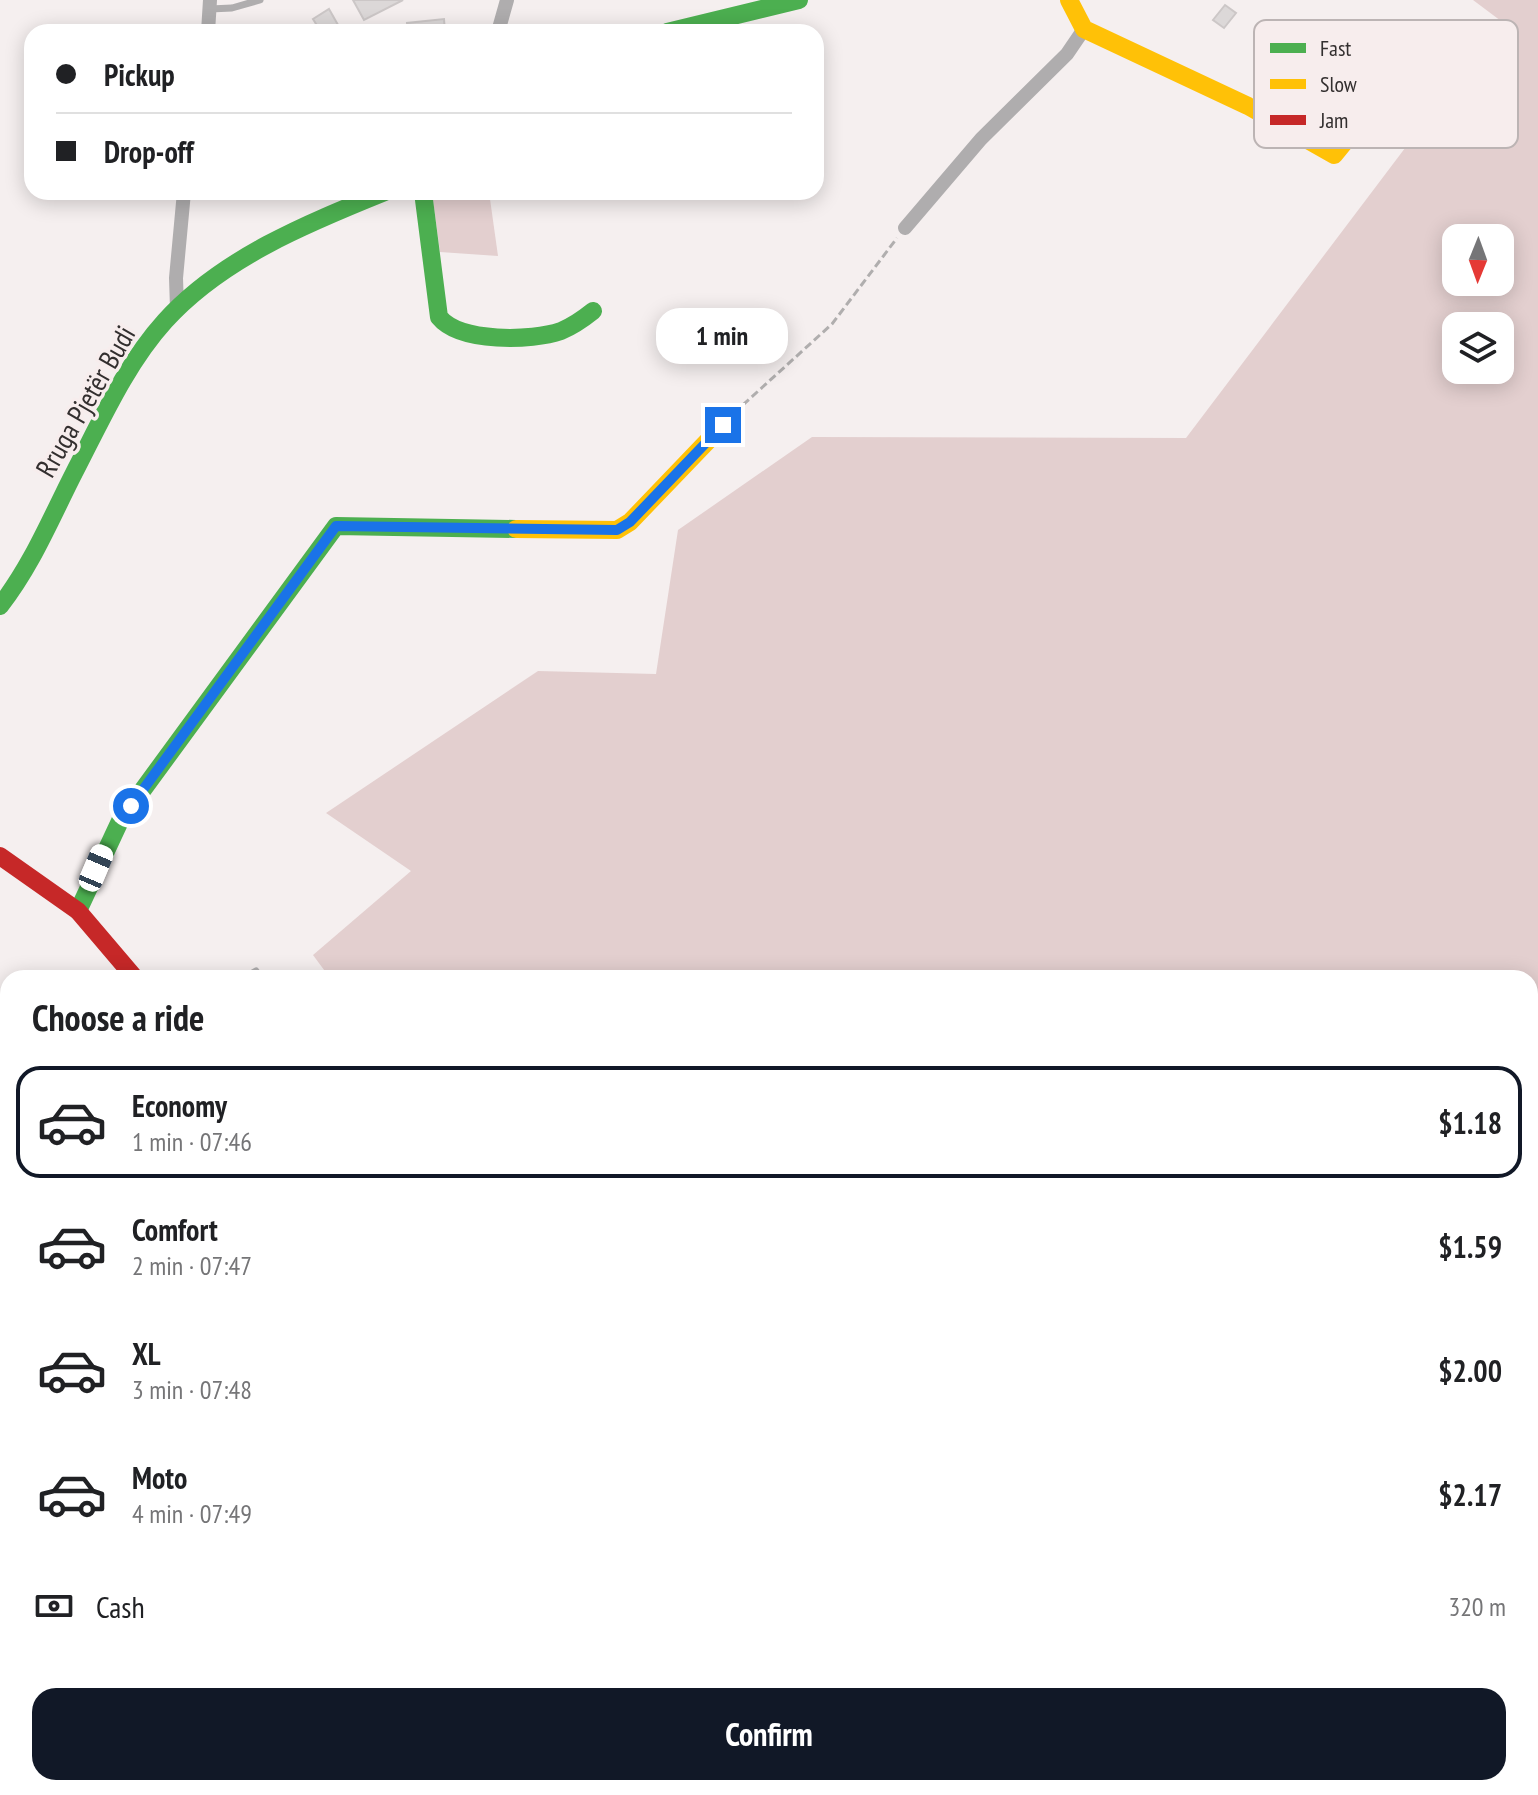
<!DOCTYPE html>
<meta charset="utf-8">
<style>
body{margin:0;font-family:"PT Sans Narrow",sans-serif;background:#f6f6f6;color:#202124;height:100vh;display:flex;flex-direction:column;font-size:30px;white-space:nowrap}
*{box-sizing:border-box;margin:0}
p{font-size:26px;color:#757577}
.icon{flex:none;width:44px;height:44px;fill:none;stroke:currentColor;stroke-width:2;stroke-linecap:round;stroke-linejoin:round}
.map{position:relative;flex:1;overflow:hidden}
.panel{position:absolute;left:0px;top:970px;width:1538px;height:826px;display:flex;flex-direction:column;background:#fff;border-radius:24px 24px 0 0;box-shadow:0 4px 20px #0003}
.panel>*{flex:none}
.top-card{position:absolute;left:24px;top:24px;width:800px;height:176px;border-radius:24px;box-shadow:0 4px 20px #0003;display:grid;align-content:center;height:176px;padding:0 32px;background:#fff}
.needle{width:52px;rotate:181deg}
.fabs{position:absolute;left:1442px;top:224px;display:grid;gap:16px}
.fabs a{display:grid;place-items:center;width:72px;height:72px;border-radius:16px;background:#fff;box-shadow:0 4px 20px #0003;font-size:40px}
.end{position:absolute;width:36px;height:36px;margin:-18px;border:10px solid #1a73e8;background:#fff;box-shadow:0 0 0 4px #fff}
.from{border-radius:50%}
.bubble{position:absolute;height:56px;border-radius:24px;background:#fff;box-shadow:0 4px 20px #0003;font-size:26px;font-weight:700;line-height:56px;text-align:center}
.car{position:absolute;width:24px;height:48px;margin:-24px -12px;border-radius:10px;box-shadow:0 0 6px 2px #0007;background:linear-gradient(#fff 24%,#345 0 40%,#fff 0 76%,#345 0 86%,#fff 0)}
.top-card b{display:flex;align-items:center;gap:28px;height:76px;font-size:30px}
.top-card b+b{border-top:2px solid #e0e0e0}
.top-card i{width:20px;height:20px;background:#202124}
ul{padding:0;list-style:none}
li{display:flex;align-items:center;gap:24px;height:112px;margin:0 16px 12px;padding:0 16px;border:4px solid transparent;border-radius:24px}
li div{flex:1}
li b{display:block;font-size:30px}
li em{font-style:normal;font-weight:700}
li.current{border-color:#111827}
li>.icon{width:72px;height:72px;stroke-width:1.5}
h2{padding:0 32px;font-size:36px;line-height:96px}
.pay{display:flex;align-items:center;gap:20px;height:88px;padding:0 32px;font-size:30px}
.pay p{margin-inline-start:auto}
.action{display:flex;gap:16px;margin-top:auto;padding:16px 32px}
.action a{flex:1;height:92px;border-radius:24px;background:#111827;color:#fff;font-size:32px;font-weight:700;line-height:92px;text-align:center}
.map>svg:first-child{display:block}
.green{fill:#e3cfcf;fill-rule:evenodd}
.building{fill:#dcd8d8;stroke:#ccc7c7;stroke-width:2}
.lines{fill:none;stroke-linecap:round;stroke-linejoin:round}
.path{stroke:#b0aeae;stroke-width:3;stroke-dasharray:8 4;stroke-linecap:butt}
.lane{stroke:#afadae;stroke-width:7}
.street{stroke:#afadae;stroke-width:14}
.fast{stroke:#4caf50;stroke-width:18}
.slow{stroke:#ffc107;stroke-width:18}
.jam{stroke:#c62828;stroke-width:18}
.route{stroke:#1a73e8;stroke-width:10}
.labels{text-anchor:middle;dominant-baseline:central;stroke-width:7;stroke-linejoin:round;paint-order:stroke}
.street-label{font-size:28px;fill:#332f2f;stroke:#f7eded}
.key{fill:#f7eded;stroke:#bcb4b4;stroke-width:2}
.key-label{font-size:22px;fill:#332f2f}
</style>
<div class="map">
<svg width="1538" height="1795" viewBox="0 0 1538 1795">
<rect width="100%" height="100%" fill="#f5efef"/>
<g class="green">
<path d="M1473 0H1538V1665L1530 1666V978H330L313 955 411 871 326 813 538 671 656 674 678 530 812 437 1186 438 1501 21ZM1456 238H1500V282H1456ZM1456 326H1500V370H1456Z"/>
<polygon points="432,192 489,192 498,256 440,252"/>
<path d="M8 1360V1490C0 1452 0 1403 0 1362Z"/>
<polygon points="35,1788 118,1788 94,1795 34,1795"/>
<polygon points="125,1788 708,1788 716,1795 148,1795"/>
<polygon points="830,1788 950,1788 943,1795 820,1795"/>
</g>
<g class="building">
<polygon points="353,0 403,0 364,20"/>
<polygon points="1225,5 1236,13 1224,28 1213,20"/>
<polygon points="329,9 342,32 321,32 313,19"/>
<polygon points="444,19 445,32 408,32 407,23"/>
</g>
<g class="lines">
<g class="path">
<polyline points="734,413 832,324 897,238"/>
<polyline points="216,1795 216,1788"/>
</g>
<g class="lane">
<polyline points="210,9 232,8 260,0"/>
<polyline points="244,978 256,971"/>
</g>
<g class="street">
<polyline points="208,32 210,0"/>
<polyline points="498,32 507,0"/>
<polyline points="905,228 981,139 1067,54 1084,29"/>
<polyline points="177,308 176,278 184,192"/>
<polyline points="0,1185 8,1183"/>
<polyline points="1099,1788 1105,1795"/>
<polyline points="1067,1795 1075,1788"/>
<polyline points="1202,1795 1220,1788"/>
</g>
<g class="fast">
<polyline points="667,32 799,0"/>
<polyline points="1378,101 1411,61 1448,28"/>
<path d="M423 192 439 317C460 343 532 341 561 331 573 326 583 319 593 311"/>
<path d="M0 606C32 565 51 518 74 473 101 421 126 364 165 321 222 258 308 223 385 192"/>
<polyline points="78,911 120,821 336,526 516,529"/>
</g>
<g class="slow">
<polyline points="1069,0 1084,29 1248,106 1334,155 1378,101"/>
<polyline points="516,529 617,530 630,522 723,425"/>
</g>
<g class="jam">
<polyline points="0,856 78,911 135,978"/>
<polyline points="1301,1788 1308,1795"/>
</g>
</g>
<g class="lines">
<polyline class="route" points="131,806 336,526 617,530 630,522 723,425"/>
</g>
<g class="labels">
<g class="street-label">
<text transform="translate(85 401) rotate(-60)">Rruga Pjetër Budi</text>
</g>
</g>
<rect x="1254" y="20" width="264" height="128" rx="12" class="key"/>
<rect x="1270" y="43" width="36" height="10" fill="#4caf50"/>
<rect x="1270" y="79" width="36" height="10" fill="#ffc107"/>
<rect x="1270" y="115" width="36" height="10" fill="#c62828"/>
<g class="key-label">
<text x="1320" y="56">Fast</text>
<text x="1320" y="92">Slow</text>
<text x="1320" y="128">Jam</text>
</g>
</svg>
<div class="fabs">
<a><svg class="needle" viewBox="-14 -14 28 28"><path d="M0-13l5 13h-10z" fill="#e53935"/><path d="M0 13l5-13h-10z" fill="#757577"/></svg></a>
<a><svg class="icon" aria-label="layers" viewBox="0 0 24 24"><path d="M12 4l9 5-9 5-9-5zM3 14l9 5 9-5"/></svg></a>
</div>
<i class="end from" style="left:131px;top:806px"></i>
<i class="end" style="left:723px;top:425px"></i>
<div class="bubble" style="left:656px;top:308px;width:132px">1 min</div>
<i class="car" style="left:96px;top:868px;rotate:23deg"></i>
<div class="top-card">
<b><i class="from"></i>Pickup</b>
<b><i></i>Drop-off</b>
</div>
<section class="panel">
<h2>Choose a ride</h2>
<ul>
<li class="current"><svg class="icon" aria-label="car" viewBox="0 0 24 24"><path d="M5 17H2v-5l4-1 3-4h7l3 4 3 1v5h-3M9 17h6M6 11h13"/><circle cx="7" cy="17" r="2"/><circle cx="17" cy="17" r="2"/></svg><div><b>Economy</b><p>1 min · 07:46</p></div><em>$1.18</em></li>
<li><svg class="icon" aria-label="car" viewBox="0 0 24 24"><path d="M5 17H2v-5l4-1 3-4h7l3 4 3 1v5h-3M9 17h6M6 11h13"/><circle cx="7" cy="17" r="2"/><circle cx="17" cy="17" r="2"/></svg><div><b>Comfort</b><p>2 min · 07:47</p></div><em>$1.59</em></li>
<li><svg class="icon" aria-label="car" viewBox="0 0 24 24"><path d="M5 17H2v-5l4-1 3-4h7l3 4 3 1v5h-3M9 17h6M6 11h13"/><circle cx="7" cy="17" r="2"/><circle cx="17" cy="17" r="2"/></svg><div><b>XL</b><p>3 min · 07:48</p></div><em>$2.00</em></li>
<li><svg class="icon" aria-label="car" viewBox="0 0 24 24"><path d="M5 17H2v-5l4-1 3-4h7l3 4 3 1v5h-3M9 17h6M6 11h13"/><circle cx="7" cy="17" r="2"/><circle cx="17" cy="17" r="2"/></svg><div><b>Moto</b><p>4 min · 07:49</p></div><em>$2.17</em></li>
</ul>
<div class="pay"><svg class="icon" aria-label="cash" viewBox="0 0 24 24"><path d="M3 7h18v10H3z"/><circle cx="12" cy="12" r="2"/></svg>Cash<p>320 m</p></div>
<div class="action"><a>Confirm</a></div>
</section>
</div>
